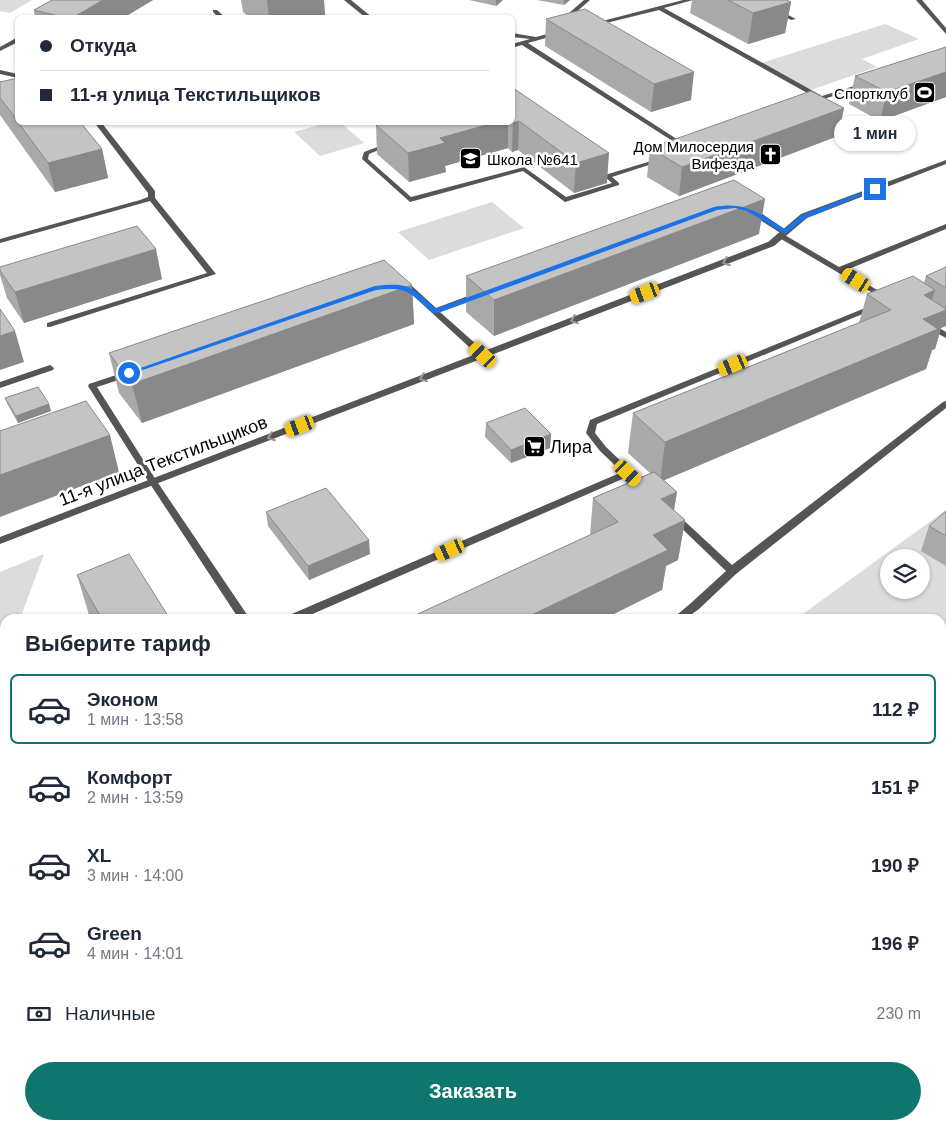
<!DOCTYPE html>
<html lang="ru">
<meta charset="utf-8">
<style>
body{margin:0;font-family:Helvetica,sans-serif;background:#f2f2f3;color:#1f2937;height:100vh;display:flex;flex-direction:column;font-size:19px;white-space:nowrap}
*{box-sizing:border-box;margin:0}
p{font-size:16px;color:#747a83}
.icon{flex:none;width:28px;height:28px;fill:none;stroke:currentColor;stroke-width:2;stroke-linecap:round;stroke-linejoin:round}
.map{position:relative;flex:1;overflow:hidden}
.sheet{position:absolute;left:0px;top:614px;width:946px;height:516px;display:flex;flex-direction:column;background:#fff;border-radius:15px 15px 0 0;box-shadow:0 1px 4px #0004}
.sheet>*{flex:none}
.guide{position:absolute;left:15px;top:15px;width:500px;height:110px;border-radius:8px;box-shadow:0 1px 4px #0004;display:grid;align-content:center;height:110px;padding:0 25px;background:#fff}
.buttons{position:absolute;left:880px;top:549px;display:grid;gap:10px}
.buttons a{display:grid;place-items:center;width:50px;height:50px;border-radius:50%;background:#fff;box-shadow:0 1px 4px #0004;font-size:25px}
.end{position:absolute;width:22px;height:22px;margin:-11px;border:6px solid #1a73e8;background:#fff;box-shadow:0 0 0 2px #fff}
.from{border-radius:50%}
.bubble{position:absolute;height:35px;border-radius:18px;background:#fff;box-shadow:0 1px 4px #0004;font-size:16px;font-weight:700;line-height:35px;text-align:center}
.car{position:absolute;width:15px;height:30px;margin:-15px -8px;border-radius:6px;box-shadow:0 0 4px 1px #0007;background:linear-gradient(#f5c518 24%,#345 0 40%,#f5c518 0 76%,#345 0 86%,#f5c518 0)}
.guide b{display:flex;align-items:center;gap:18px;height:48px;font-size:19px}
.guide b+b{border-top:1px solid #e0e1e3}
.guide i{width:12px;height:12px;background:#1f2937}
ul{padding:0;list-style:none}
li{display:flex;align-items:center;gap:15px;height:70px;margin:0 10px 8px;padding:0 15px;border:2px solid transparent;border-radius:8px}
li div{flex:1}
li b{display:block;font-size:19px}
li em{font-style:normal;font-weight:700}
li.active{border-color:#0f766e}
li>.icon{width:45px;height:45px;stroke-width:1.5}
h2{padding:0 25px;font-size:22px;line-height:60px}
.pay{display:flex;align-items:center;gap:12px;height:55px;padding:0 25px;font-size:19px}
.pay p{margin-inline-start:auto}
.primary-button{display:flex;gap:10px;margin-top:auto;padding:10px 25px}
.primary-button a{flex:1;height:58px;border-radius:30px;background:#0f766e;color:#fff;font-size:20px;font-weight:700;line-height:58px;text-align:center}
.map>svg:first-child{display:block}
.green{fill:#dcdcdc;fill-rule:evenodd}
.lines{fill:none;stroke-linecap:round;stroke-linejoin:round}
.primary-casing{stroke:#dbdbdb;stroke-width:2}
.lane{fill:#555;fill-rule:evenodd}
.street{fill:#555;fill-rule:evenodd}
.secondary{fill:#222;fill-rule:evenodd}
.primary{fill:#000;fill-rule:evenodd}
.wall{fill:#a9a9a9}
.shaded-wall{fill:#898989}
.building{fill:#c4c4c4;stroke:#898989}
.oneway{stroke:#999}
.route{fill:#1a73e8}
.labels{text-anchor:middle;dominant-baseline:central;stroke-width:5;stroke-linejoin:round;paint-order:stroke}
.far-poi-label{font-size:15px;fill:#000;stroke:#fff;text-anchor:end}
.poi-label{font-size:18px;fill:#000;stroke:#fff;text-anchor:start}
.street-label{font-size:18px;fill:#000;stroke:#fff}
</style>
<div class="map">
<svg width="946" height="1129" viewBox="0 0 946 1129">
<rect width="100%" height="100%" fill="#fff"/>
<g class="green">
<polygon points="0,0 32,0 10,13 0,11"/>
<polygon points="885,24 919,39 862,59 877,67 808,91 758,64"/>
<polygon points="327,123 341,123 364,143 320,156 294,132"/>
<polygon points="492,202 524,228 429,260 398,232"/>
<path d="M946 510V883H941V619H796ZM889 558H921V590H889Z"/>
<polygon points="44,554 20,619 5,619 5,785 0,784 0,572"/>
</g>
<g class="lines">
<defs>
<g id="primary">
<polygon points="0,1011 5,1012 5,1028 0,1027"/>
<rect x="941" y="1099" width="5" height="18"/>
<polygon points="0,1116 5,1116 5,1125 49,1125 51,1129 0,1129"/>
</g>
</defs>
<use href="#primary" class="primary-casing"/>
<g class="lane">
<polygon points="344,0 351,0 373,18 366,18"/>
<polygon points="584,0 590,0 565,22 561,22 561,20"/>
<polygon points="683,0 693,0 664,8 822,96 864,83 867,85 824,99 814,108 811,106 818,99 659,10 594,26 591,24"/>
<polygon points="752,0 759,0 796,19 791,20"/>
<polygon points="916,0 922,0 946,28 946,34"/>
<polygon points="213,10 217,10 226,18 219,18 213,12"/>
<polygon points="558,31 561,33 560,34 528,43 686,145 686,147 682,147 522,45 512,48 512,44 530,39 512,37 512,33 536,37"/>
<polygon points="18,37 18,42 0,51 0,47"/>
<polygon points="0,70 18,74 18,78 0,74"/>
<polygon points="94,122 101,122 155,191 155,198 216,274 50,327 47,327 47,323 207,273 150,201 0,243 0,239 140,200 148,197 148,193"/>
<polygon points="388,143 393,144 369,154 368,159 411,197 524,167 566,197 612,183 605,177 605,175 661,158 664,160 612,177 619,183 619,185 565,202 523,171 410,202 362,159 364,152"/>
<polygon points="749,209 755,209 789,232 788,234 782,234 749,213"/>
<polygon points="946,224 946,229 844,271 886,295 887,297 883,299 776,236 777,234 783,234 839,267"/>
<polygon points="397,285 412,286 436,308 476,293 482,293 482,297 440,312 486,353 486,357 480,357 407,290 397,289"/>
<polygon points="870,306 876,306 877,308 597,424 595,433 606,447 647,486 649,488 647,490 641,490 627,477 301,619 286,619 287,616 622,472 600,451 586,433 590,420"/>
<polygon points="927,324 933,324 946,332 946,338 927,328"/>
<polygon points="50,365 54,368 53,370 0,388 0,382"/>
<polygon points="128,371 131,372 131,376 97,387 156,480 250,619 239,619 150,484 88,386 89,384"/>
<polygon points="946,401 946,408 736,574 699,609 685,619 672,619 691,603 726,571 672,519 670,517 672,515 678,515 732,565 943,402"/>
<rect x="941" y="824" width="5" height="10"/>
</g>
<polygon class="street" points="946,160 946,164 807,218 774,246 0,544 0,537 768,242 801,214"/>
<g class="secondary">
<polygon points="0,902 5,903 5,915 0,914"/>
<polygon points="941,969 946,970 946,982 941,981"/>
<rect x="449" y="1125" width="14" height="4"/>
<rect x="585" y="1125" width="14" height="4"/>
</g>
<use href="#primary" class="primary"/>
</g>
<g class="wall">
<polygon points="52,0 153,0 123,18 35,18 34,10"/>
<polygon points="241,0 324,0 325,18 250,18 243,12"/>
<polygon points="469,0 503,0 496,6"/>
<polygon points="537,0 570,0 564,5"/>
<polygon points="692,0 787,0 791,2 785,33 748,44 690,13"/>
<polygon points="546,19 691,100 651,112 545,46"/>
<polygon points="946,47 946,97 880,121 849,104 855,76"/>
<polygon points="18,78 18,122 80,122 102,149 108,178 55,192 0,115 0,82"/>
<polygon points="513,88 607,183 574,193 518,150 512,152 508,148 445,166 446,172 409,182 377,154 376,125 386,122 512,122"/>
<polygon points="844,108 838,136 679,196 647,177 650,148"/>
<polygon points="759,234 494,336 466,312 466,276"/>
<polygon points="946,266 946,326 941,328 935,349 932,350 926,369 664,480 677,492 674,510 685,520 678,560 666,566 662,590 590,535 593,498 650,473 628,453 633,413 859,323 867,294 924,283 926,276 945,268"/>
<polygon points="0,267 162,279 24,323 7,298 0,275"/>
<polygon points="412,285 414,324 142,423 119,393 109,353"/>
<polygon points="5,398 49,404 51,411 18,423 8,405"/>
<polygon points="486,423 551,434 550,448 511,463 485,437"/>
<polygon points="946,511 946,566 921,551 929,526"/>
<polygon points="266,512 370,554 309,580 268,526"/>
<polygon points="77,575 170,619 91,619 89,615"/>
</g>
<g class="shaded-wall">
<polygon points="103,0 153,0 123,18 72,18"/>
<polygon points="267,0 324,0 325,18 269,18"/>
<polygon points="496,0 503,0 496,6"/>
<polygon points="564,0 570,0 564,5"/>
<polygon points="791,2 785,33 748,44 753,13"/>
<polygon points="694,72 691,100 651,112 654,84"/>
<polygon points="946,72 946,97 880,121 887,92"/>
<polygon points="844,108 838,136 679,196 682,167"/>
<polygon points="519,121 518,150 512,152 513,123"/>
<polygon points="497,122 508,122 508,148 445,166 446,172 409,182 408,153 440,138"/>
<polygon points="102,149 108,178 55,192 48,163"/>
<polygon points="609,153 607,183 574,193 576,163"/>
<polygon points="765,199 759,234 494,336 494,300"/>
<polygon points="156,249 162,279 24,323 15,292"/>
<polygon points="412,285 414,324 142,423 132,384"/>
<polygon points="935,290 926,318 944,311 946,305 946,326 941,328 935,349 932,350 926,369 660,482 665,442 924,295"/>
<polygon points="15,331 24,362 0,370 0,336"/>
<polygon points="49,404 51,411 18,423 16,416"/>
<polygon points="551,434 550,448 511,463 511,450"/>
<polygon points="110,435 119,472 0,517 0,475"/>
<polygon points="677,492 671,526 685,520 678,560 666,566 662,590 604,619 523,619 653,535 661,499"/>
<polygon points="369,540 370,554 309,580 308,566"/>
</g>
<g class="building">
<polygon points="52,0 103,0 72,18 67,18 34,10"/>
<polygon points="728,0 787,0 791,2 753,13"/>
<polygon points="585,9 694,72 654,84 546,19"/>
<polygon points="946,47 946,72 887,92 855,76"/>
<polygon points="18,78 18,121 0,98 0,82"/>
<polygon points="513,88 609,153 576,163 519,121 513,123 512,122 512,89"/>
<polygon points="811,91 844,108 682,167 650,148"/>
<polygon points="18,122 80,122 102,149 48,163"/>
<polygon points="386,122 497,122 440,138 445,143 408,153 376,125"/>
<polygon points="734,180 765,199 494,300 466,276"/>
<polygon points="137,226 156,249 15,292 0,271 0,267"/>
<polygon points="384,260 412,285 132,384 109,353"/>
<polygon points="946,267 946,288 926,276"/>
<polygon points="913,276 935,290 924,295 946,309 946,310 923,319 938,329 665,442 633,413 891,310 867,294"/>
<polygon points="0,309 15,331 0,336"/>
<polygon points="38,387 49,404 16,416 5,398"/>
<polygon points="86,401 110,435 0,475 0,431"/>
<polygon points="525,408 551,434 511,450 486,423"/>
<polygon points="654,472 677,492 661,499 685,520 653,535 668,550 523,619 407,619 618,522 593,498"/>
<polygon points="326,488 369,540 308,566 266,512"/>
<polygon points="946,511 946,536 929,526"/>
<polygon points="129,554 170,619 102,619 77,575"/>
</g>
<defs><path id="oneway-chevron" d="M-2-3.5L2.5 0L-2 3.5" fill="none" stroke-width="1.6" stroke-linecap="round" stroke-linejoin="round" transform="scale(1.25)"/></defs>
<g class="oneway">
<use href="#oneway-chevron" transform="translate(726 262) rotate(159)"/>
<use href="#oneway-chevron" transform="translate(574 320) rotate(159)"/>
<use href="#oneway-chevron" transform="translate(423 378) rotate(159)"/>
<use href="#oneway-chevron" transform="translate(271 437) rotate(159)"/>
</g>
<path class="route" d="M873 188 878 189 806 218 785 234 747 211 735 208 717 210 438 313H433C410 293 408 286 376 290L131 374 126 373 375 286C410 282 411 287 436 309L714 207C745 201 759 213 785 229L802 215Z"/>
<defs>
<symbol id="stadium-square" viewBox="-11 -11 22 22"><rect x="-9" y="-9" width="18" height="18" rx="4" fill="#000" stroke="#fff"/><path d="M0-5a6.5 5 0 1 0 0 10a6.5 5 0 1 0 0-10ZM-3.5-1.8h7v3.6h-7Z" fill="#fff"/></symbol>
<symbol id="church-square" viewBox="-11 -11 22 22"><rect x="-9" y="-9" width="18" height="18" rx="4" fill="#000" stroke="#fff"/><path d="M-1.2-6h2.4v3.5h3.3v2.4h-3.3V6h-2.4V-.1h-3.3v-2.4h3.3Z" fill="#fff"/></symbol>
<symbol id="school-square" viewBox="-11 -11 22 22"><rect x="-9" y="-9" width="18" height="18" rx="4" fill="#000" stroke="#fff"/><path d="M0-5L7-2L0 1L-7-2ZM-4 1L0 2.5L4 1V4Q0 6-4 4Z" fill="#fff"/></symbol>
<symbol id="supermarket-square" viewBox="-11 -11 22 22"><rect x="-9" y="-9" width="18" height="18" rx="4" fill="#000" stroke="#fff"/><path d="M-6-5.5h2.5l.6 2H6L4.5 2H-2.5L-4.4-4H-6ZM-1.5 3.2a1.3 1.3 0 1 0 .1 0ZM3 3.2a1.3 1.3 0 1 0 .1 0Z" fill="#fff"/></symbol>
</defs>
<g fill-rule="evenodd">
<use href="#stadium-square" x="912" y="80" width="25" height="25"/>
<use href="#church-square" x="758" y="142" width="25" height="25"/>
<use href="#school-square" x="458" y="146" width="25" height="25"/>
<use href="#supermarket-square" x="522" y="434" width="25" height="25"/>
</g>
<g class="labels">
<g class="far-poi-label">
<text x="908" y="93">Спортклуб</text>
<text x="754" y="146">Дом Милосердия<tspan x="754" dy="17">Вифезда</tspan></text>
<text x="487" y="159" text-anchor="start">Школа №641</text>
</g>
<g class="poi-label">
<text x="550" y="447">Лира</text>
</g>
<g class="street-label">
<text transform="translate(163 461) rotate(-21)">11-я улица Текстильщиков</text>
</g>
</g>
</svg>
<div class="buttons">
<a><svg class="icon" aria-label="layers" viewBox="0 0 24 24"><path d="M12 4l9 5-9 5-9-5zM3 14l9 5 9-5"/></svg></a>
</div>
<i class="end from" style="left:129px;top:373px"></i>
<i class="end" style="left:875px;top:189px"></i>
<div class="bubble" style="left:834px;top:116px;width:82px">1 мин</div>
<i class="car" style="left:856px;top:280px;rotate:302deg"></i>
<i class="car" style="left:645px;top:293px;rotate:249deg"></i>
<i class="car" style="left:483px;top:355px;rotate:313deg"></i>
<i class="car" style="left:733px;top:365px;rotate:248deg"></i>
<i class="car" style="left:300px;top:426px;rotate:249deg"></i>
<i class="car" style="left:628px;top:473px;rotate:133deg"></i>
<i class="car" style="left:450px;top:550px;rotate:246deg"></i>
<div class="guide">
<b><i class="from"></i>Откуда</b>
<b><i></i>11-я улица Текстильщиков</b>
</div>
<section class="sheet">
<h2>Выберите тариф</h2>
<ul>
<li class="active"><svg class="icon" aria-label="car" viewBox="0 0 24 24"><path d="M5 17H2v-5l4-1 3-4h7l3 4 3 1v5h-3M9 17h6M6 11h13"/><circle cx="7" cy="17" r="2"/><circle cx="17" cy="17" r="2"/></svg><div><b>Эконом</b><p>1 мин · 13:58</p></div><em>112 ₽</em></li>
<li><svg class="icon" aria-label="car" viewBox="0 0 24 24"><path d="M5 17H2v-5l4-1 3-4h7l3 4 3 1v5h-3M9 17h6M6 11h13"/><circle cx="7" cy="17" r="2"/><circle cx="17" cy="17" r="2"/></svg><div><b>Комфорт</b><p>2 мин · 13:59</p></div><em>151 ₽</em></li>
<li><svg class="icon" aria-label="car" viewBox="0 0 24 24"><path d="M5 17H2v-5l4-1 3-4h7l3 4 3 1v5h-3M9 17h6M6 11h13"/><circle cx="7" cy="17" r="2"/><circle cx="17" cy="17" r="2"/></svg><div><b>XL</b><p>3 мин · 14:00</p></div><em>190 ₽</em></li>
<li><svg class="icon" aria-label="car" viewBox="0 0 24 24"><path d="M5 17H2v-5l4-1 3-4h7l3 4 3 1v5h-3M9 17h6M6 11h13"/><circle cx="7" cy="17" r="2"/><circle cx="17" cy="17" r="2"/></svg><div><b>Green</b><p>4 мин · 14:01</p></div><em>196 ₽</em></li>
</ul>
<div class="pay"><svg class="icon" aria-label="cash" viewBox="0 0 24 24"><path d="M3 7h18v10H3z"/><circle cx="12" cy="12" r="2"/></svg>Наличные<p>230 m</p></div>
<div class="primary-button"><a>Заказать</a></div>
</section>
</div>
